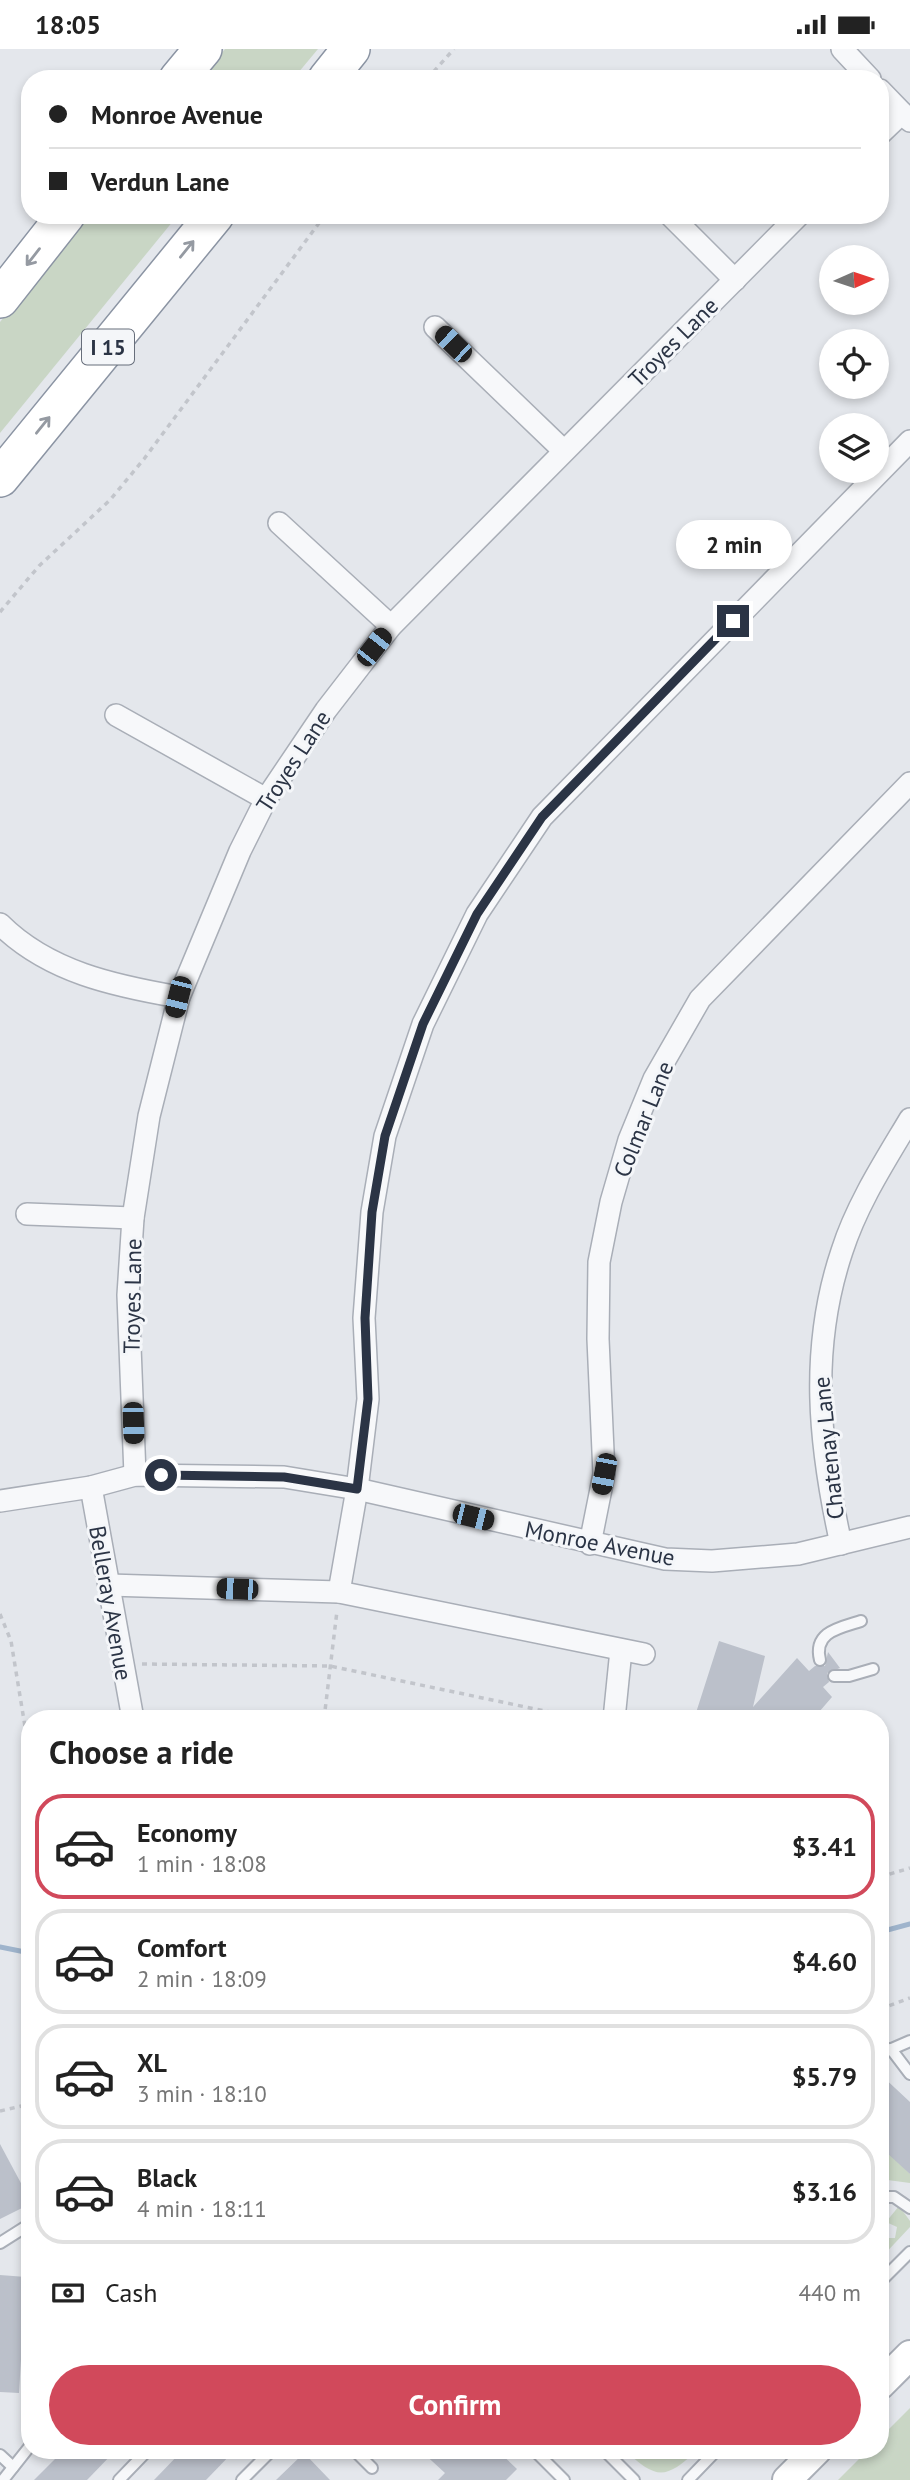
<!DOCTYPE html>
<meta charset="utf-8">
<style>
body{margin:0;font-family:"PT Sans",sans-serif;background:#f2f2f2;color:#222;height:100vh;display:flex;flex-direction:column;font-size:26px;white-space:nowrap}
*{box-sizing:border-box;margin:0}
p{font-size:23px;color:#767676}
.icon{flex:none;width:38px;height:38px;fill:none;stroke:currentColor;stroke-width:2;stroke-linecap:round;stroke-linejoin:round}
.map{position:relative;flex:1;overflow:hidden}
.drawer{position:absolute;left:21px;top:1661px;width:868px;height:749px;display:flex;flex-direction:column;background:#fff;border-radius:28px;box-shadow:0 4px 10px #0003}
.drawer>*{flex:none}
.hud{position:absolute;left:21px;top:21px;width:868px;height:154px;border-radius:28px;box-shadow:0 4px 10px #0003;display:grid;align-content:center;height:154px;padding:0 28px;background:#fff}
.needle{width:46px;rotate:87deg}
.buttons{position:absolute;left:819px;top:196px;display:grid;gap:14px}
.buttons a{display:grid;place-items:center;width:70px;height:70px;border-radius:50%;background:#fff;box-shadow:0 4px 10px #0003;font-size:35px}
.end{position:absolute;width:32px;height:32px;margin:-16px;border:9px solid #2b3445;background:#fff;box-shadow:0 0 0 4px #fff}
.from{border-radius:50%}
.bubble{position:absolute;height:49px;border-radius:24px;background:#fff;box-shadow:0 4px 10px #0003;font-size:23px;font-weight:700;line-height:49px;text-align:center}
.car{position:absolute;width:21px;height:42px;margin:-21px -10px;border-radius:9px;box-shadow:0 0 5px 2px #0007;background:linear-gradient(#222 24%,#8ab4d8 0 40%,#222 0 76%,#8ab4d8 0 86%,#222 0)}
.hud b{display:flex;align-items:center;gap:24px;height:66px;font-size:26px}
.hud b+b{border-top:2px solid #e0e0e0}
.hud i{width:18px;height:18px;background:#222}
ul{padding:0;list-style:none}
li{display:flex;align-items:center;gap:21px;height:105px;margin:0 14px 10px;padding:0 14px;border:4px solid #e0e0e0;border-radius:28px}
li div{flex:1}
li b{display:block;font-size:26px}
li em{font-style:normal;font-weight:700}
li.current{border-color:#d1495b}
li>.icon{width:63px;height:63px;stroke-width:1.5}
h2{padding:0 28px;font-size:32px;line-height:84px}
.pay{display:flex;align-items:center;gap:18px;height:77px;padding:0 28px;font-size:26px}
.pay p{margin-inline-start:auto}
.button{display:flex;gap:14px;margin-top:auto;padding:14px 28px}
.button a{flex:1;height:80px;border-radius:42px;background:#d1495b;color:#fff;font-size:28px;font-weight:700;line-height:80px;text-align:center}
.status{display:flex;justify-content:space-between;align-items:center;height:49px;padding:0 35px;background:#fff;direction:ltr}
.status svg{height:19px;fill:currentColor}
.map>svg:first-child{display:block}
.green{fill:#c9d6c5}
.lines{fill:none;stroke-linecap:round;stroke-linejoin:round}
.stream{stroke:#9fb4cc;stroke-width:5}
.building{fill:#bbc0ca}
.service-casing{stroke:#a9aeb7;stroke-width:14}
.minor-casing{stroke:#a9aeb7;stroke-width:24}
.secondary-casing{stroke:#a9aeb7;stroke-width:32}
.motorway-casing{stroke:#8b94a3;stroke-width:40}
.path{stroke:#c2c5cb;stroke-width:3.5;stroke-dasharray:5 5;stroke-linecap:butt}
.service{stroke:#f7f8fa;stroke-width:10}
.minor{stroke:#f7f8fa;stroke-width:21}
.secondary{stroke:#fff;stroke-width:28}
.motorway{stroke:#fff;stroke-width:37}
.oneway{stroke:#959aa2}
.route{stroke:#2b3445;stroke-width:9}
.labels{text-anchor:middle;dominant-baseline:central;stroke-width:6;stroke-linejoin:round;paint-order:stroke}
.shield{fill:#f4f6f9;stroke:#676e7b;stroke-width:2}
.shield-label{font-size:21px;font-weight:bold;fill:#2b3445}
.street-label{font-size:23px;fill:#2b3445;stroke:#f4f6f9}
</style>
<div class="status"><b>18:05</b><svg viewBox="0 0 49 12"><path d="M0 12V9h3v3zM5 12V6h3v6zM10 12V3h3v9zM15 12V0h3v12zM26 1h20v11H26zM47 4h2v5h-2z"/></svg></div>
<div class="map">
<svg width="910" height="2431" viewBox="0 0 910 2431">
<rect width="100%" height="100%" fill="#e4e7ec"/>
<g class="green">
<polygon points="225,0 318,0 293,30 200,30"/>
<polygon points="88,166 178,166 0,384 0,273"/>
<polygon points="889,2102 910,2125 910,2134 880,2130 880,2111"/>
<polygon points="899,2157 910,2172 910,2178 880,2210 880,2179 883,2189 895,2189 897,2178 886,2173"/>
<polygon points="910,2359 910,2431 838,2431 868,2401 880,2401 880,2389"/>
<path d="M624 2401H698C664 2431 658 2431 624 2401Z"/>
</g>
<g class="lines">
<g class="stream">
<polyline points="880,1883 910,1875"/>
<polyline points="0,1898 30,1904"/>
</g>
</g>
<g class="building">
<polygon points="719,1592 765,1607 753,1658 797,1609 809,1622 815,1617 825,1617 828,1603 840,1619 827,1624 829,1633 823,1638 832,1648 813,1670 694,1670"/>
<polygon points="880,2025 910,2053 910,2125 887,2104 880,2111"/>
<polygon points="0,2095 30,2151 30,2155 0,2170"/>
<polygon points="0,2226 26,2228 19,2344 0,2343"/>
<polygon points="64,2401 116,2401 87,2431 34,2431"/>
<polygon points="183,2401 235,2401 206,2431 154,2431"/>
<polygon points="420,2401 497,2401 517,2420 506,2431 438,2431 445,2424"/>
<polygon points="304,2404 330,2431 276,2431"/>
</g>
<g class="lines">
<defs>
<g id="service">
<path d="M820 1611C813 1583 839 1579 861 1572"/>
<polyline points="834,1627 849,1627 873,1620"/>
<polyline points="891,2000 910,2025"/>
<polyline points="880,2005 910,1992"/>
<polyline points="880,2148 894,2148 910,2159"/>
<polyline points="0,2194 30,2175"/>
<polyline points="880,2233 910,2203"/>
<polyline points="354,2401 372,2419"/>
<polyline points="534,2401 564,2431"/>
<polyline points="604,2401 634,2431"/>
<polyline points="0,2406 13,2418"/>
<polyline points="3,2431 30,2397"/>
<polyline points="119,2431 148,2401"/>
<polyline points="242,2431 272,2401"/>
<polyline points="688,2431 717,2401"/>
</g>
<g id="minor">
<polyline points="842,0 870,30"/>
<polyline points="880,41 910,72"/>
<polyline points="880,85 902,64"/>
<polyline points="670,166 735,231"/>
<polyline points="435,278 564,402"/>
<polyline points="279,474 391,577"/>
<polyline points="116,666 266,750"/>
<path d="M0 875C48 923 115 937 179 948"/>
<polyline points="27,1165 133,1169"/>
<polyline points="135,1426 128,1246 133,1169 149,1067 179,948 240,802 266,750 326,661 391,577 799,166"/>
<polyline points="91,1438 133,1670"/>
<polyline points="0,1452 91,1438 135,1426 284,1428 357,1440 665,1510 712,1512 798,1505 910,1478"/>
<polyline points="590,1495 604,1425 598,1290 599,1213 611,1153 629,1091 654,1030 700,950 910,734"/>
<path d="M841 1495C819 1396 809 1300 842 1202 857 1155 885 1112 910 1070"/>
<polyline points="109,1536 339,1543 644,1605"/>
<polyline points="339,1543 357,1440 368,1350 364,1269 372,1163 385,1087 423,975 477,865 542,768 910,392"/>
<polyline points="614,1670 621,1601"/>
</g>
<g id="secondary">
<polyline points="880,2336 910,2306"/>
<polyline points="787,2431 817,2401"/>
</g>
<g id="motorway">
<polyline points="178,30 203,0"/>
<polyline points="327,30 351,0"/>
<polyline points="0,250 66,166"/>
<polyline points="0,429 215,166"/>
</g>
</defs>
<use href="#service" class="service-casing"/>
<use href="#minor" class="minor-casing"/>
<use href="#secondary" class="secondary-casing"/>
<use href="#motorway" class="motorway-casing"/>
<g class="path">
<polyline points="427,30 454,0"/>
<polyline points="0,563 39,517 110,451 144,410 325,166"/>
<polyline points="0,1565 11,1592 30,1708"/>
<polyline points="142,1615 330,1617 583,1670"/>
<polyline points="324,1670 337,1562"/>
<polyline points="880,1828 910,1819"/>
<polyline points="880,1960 910,1949"/>
<polyline points="0,2062 30,2055"/>
</g>
<use href="#service" class="service"/>
<use href="#minor" class="minor"/>
<use href="#secondary" class="secondary"/>
<use href="#motorway" class="motorway"/>
</g>
<defs><path id="oneway-shaft" d="M-6 0H5M1.5-3L5.5 0L1.5 3" fill="none" stroke-width="1.6" stroke-linecap="round" stroke-linejoin="round" transform="scale(1.75)"/></defs>
<g class="oneway">
<use href="#oneway-shaft" transform="translate(187 200) rotate(-51)"/>
<use href="#oneway-shaft" transform="translate(33 208) rotate(128)"/>
<use href="#oneway-shaft" transform="translate(43 376) rotate(-51)"/>
</g>
<g class="lines">
<polyline class="route" points="161,1426 284,1428 357,1440 368,1350 365,1269 372,1163 385,1087 423,975 477,865 542,768 733,572"/>
</g>
<g class="labels">
<rect class="shield" x="82" y="280.5" width="52" height="35" rx="5"/>
<g class="shield-label">
<text x="108" y="298">I 15</text>
</g>
<g class="street-label">
<text transform="translate(673 293) rotate(-45)">Troyes Lane</text>
<text transform="translate(293 712) rotate(-57)">Troyes Lane</text>
<text transform="translate(643 1070) rotate(-68)">Colmar Lane</text>
<text transform="translate(132 1247) rotate(-89)">Troyes Lane</text>
<text transform="translate(828 1399) rotate(-96)">Chatenay Lane</text>
<text transform="translate(600 1494) rotate(11)">Monroe Avenue</text>
<text transform="translate(111 1554) rotate(80)">Belleray Avenue</text>
</g>
</g>
</svg>
<div class="buttons">
<a><svg class="needle" viewBox="-14 -14 28 28"><path d="M0-13l5 13h-10z" fill="#e53935"/><path d="M0 13l5-13h-10z" fill="#767676"/></svg></a>
<a><svg class="icon" aria-label="locate" viewBox="0 0 24 24"><circle cx="12" cy="12" r="6"/><path d="M12 2v4M12 18v4M2 12h4M18 12h4"/></svg></a>
<a><svg class="icon" aria-label="layers" viewBox="0 0 24 24"><path d="M12 4l9 5-9 5-9-5zM3 14l9 5 9-5"/></svg></a>
</div>
<i class="end from" style="left:161px;top:1426px"></i>
<i class="end" style="left:733px;top:572px"></i>
<div class="bubble" style="left:676px;top:471px;width:116px">2 min</div>
<i class="car" style="left:453px;top:295px;rotate:314deg"></i>
<i class="car" style="left:374px;top:598px;rotate:38deg"></i>
<i class="car" style="left:178px;top:948px;rotate:194deg"></i>
<i class="car" style="left:133px;top:1374px;rotate:178deg"></i>
<i class="car" style="left:604px;top:1425px;rotate:191deg"></i>
<i class="car" style="left:473px;top:1468px;rotate:104deg"></i>
<i class="car" style="left:237px;top:1540px;rotate:272deg"></i>
<div class="hud">
<b><i class="from"></i>Monroe Avenue</b>
<b><i></i>Verdun Lane</b>
</div>
<section class="drawer">
<h2>Choose a ride</h2>
<ul>
<li class="current"><svg class="icon" aria-label="car" viewBox="0 0 24 24"><path d="M5 17H2v-5l4-1 3-4h7l3 4 3 1v5h-3M9 17h6M6 11h13"/><circle cx="7" cy="17" r="2"/><circle cx="17" cy="17" r="2"/></svg><div><b>Economy</b><p>1 min · 18:08</p></div><em>$3.41</em></li>
<li><svg class="icon" aria-label="car" viewBox="0 0 24 24"><path d="M5 17H2v-5l4-1 3-4h7l3 4 3 1v5h-3M9 17h6M6 11h13"/><circle cx="7" cy="17" r="2"/><circle cx="17" cy="17" r="2"/></svg><div><b>Comfort</b><p>2 min · 18:09</p></div><em>$4.60</em></li>
<li><svg class="icon" aria-label="car" viewBox="0 0 24 24"><path d="M5 17H2v-5l4-1 3-4h7l3 4 3 1v5h-3M9 17h6M6 11h13"/><circle cx="7" cy="17" r="2"/><circle cx="17" cy="17" r="2"/></svg><div><b>XL</b><p>3 min · 18:10</p></div><em>$5.79</em></li>
<li><svg class="icon" aria-label="car" viewBox="0 0 24 24"><path d="M5 17H2v-5l4-1 3-4h7l3 4 3 1v5h-3M9 17h6M6 11h13"/><circle cx="7" cy="17" r="2"/><circle cx="17" cy="17" r="2"/></svg><div><b>Black</b><p>4 min · 18:11</p></div><em>$3.16</em></li>
</ul>
<div class="pay"><svg class="icon" aria-label="cash" viewBox="0 0 24 24"><path d="M3 7h18v10H3z"/><circle cx="12" cy="12" r="2"/></svg>Cash<p>440 m</p></div>
<div class="button"><a>Confirm</a></div>
</section>
</div>
